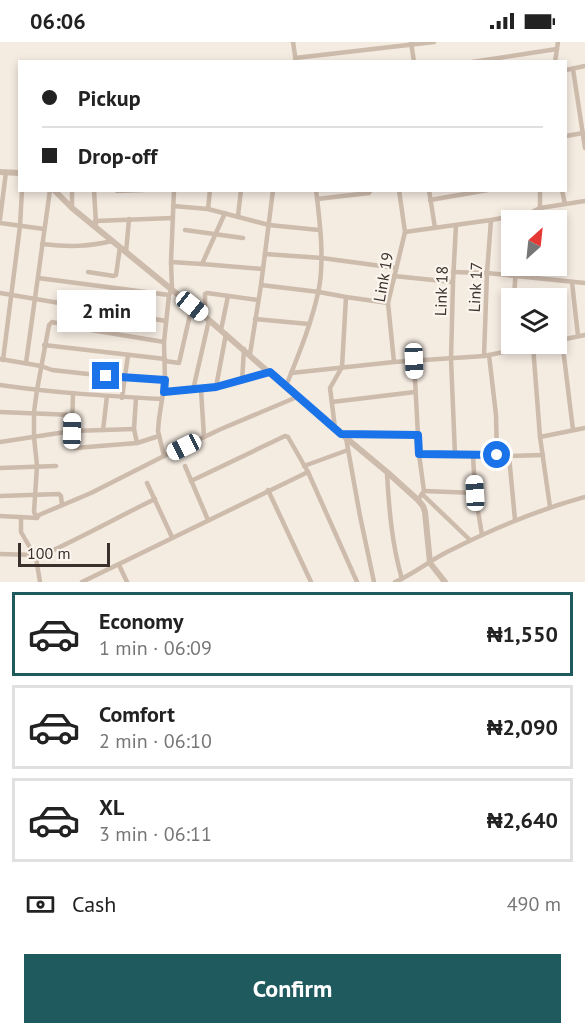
<!DOCTYPE html>
<meta charset="utf-8">
<style>
body{margin:0;font-family:"PT Sans",sans-serif;background:#f6f6f6;color:#222;height:100vh;display:flex;flex-direction:column;font-size:22px;white-space:nowrap}
*{box-sizing:border-box;margin:0}
p{font-size:20px;color:#767676}
.icon{flex:none;width:33px;height:33px;fill:none;stroke:currentColor;stroke-width:2;stroke-linecap:round;stroke-linejoin:round}
.map{position:relative;height:540px;overflow:hidden}
.side{display:flex;flex-direction:column;background:#fff;flex:1}
.side>*{flex:none}
.guide{position:absolute;left:18px;top:18px;width:549px;height:132px;border-radius:0px;box-shadow:0 3px 9px #0003;display:grid;align-content:center;height:132px;padding:0 24px;background:#fff}
.needle{width:39px;rotate:27deg}
.fabs{position:absolute;left:501px;top:168px;display:grid;gap:12px}
.fabs a{display:grid;place-items:center;width:66px;height:66px;border-radius:0px;background:#fff;box-shadow:0 3px 9px #0003;font-size:30px}
.scale{position:absolute;left:18px;bottom:15px;width:92px;box-sizing:border-box;padding-left:6px;border:3px solid #3b302b;border-top:0;font-size:16px;line-height:21px;white-space:nowrap;color:#3b302b;-webkit-text-stroke:4px #fbf5ee;paint-order:stroke}
.end{position:absolute;width:27px;height:27px;margin:-14px;border:8px solid #1a73e8;background:#fff;box-shadow:0 0 0 3px #fff}
.from{border-radius:50%}
.bubble{position:absolute;height:42px;border-radius:0px;background:#fff;box-shadow:0 3px 9px #0003;font-size:20px;font-weight:800;line-height:42px;text-align:center}
.car{position:absolute;width:18px;height:36px;margin:-18px -9px;border-radius:8px;box-shadow:0 0 4px 2px #0007;background:linear-gradient(#fff 24%,#345 0 40%,#fff 0 76%,#345 0 86%,#fff 0)}
.guide b{display:flex;align-items:center;gap:21px;height:57px;font-size:22px}
.guide b+b{border-top:2px solid #e0e0e0}
.guide i{width:15px;height:15px;background:#222}
ul{padding:10px 0 0;list-style:none}
li{display:flex;align-items:center;gap:18px;height:84px;margin:0 12px 9px;padding:0 12px;border:3px solid #e0e0e0;border-radius:0px}
li div{flex:1}
li b{display:block;font-size:22px}
li em{font-style:normal;font-weight:800}
li.current{border-color:#1f5a5e}
li>.icon{width:54px;height:54px;stroke-width:1.5}
.pay{display:flex;align-items:center;gap:15px;height:66px;padding:0 24px;font-size:22px}
.pay p{margin-inline-start:auto}
.primary-button{display:flex;gap:12px;margin-top:auto;padding:12px 24px}
.primary-button a{flex:1;height:69px;border-radius:0px;background:#1f5a5e;color:#fff;font-size:24px;font-weight:800;line-height:69px;text-align:center}
.status{display:flex;justify-content:space-between;align-items:center;height:42px;padding:0 30px;background:#fff;direction:ltr}
.status svg{height:16px;fill:currentColor}
.map>svg:first-child{display:block}
.lines{fill:none;stroke-linecap:round;stroke-linejoin:round}
.minor{stroke:#cdbbac;stroke-width:4.5}
.tertiary{stroke:#cdbbac;stroke-width:6}
.route{stroke:#1a73e8;stroke-width:8}
.labels{text-anchor:middle;dominant-baseline:central;stroke-width:4.5;stroke-linejoin:round;paint-order:stroke}
.street-label{font-size:16px;fill:#3b302b;stroke:#fbf5ee}
</style>
<div class="status"><b>06:06</b><svg viewBox="0 0 49 12"><path d="M0 12V9h3v3zM5 12V6h3v6zM10 12V3h3v9zM15 12V0h3v12zM26 1h20v11H26zM47 4h2v5h-2z"/></svg></div>
<div class="map">
<svg width="585" height="540" viewBox="0 0 585 540">
<rect width="100%" height="100%" fill="#f4ebe1"/>
<g class="lines">
<g class="minor">
<polyline points="293,0 296,20"/>
<polyline points="411,0 414,20"/>
<polyline points="295,16 434,0"/>
<polyline points="472,20 557,7"/>
<polyline points="555,20 558,0"/>
<polyline points="573,27 585,106"/>
<polyline points="566,28 585,24"/>
<polyline points="566,94 583,91"/>
<polyline points="72,148 72,166"/>
<polyline points="94,148 96,182"/>
<polyline points="174,148 171,220 172,247 169,253 164,300 165,338 159,377 158,389 164,414 221,387 297,355"/>
<polyline points="429,148 435,186"/>
<polyline points="540,148 540,166"/>
<polyline points="562,148 565,162"/>
<polyline points="117,149 144,148"/>
<polyline points="317,157 369,151 371,148"/>
<polyline points="430,158 488,148"/>
<polyline points="173,164 208,167 269,183 319,188"/>
<polyline points="208,167 210,148"/>
<polyline points="238,174 241,148"/>
<polyline points="0,177 6,130"/>
<polyline points="95,179 173,176"/>
<polyline points="0,181 44,187"/>
<polyline points="185,188 243,196"/>
<polyline points="405,190 491,178 530,171 540,166 585,159"/>
<path d="M42 202C68 205 86 205 112 199"/>
<polyline points="126,210 129,177"/>
<polyline points="265,212 322,216 396,226"/>
<polyline points="171,220 202,222 225,171"/>
<polyline points="202,222 263,227"/>
<polyline points="88,230 114,234 116,233 120,205"/>
<polyline points="453,230 487,231 585,241"/>
<polyline points="394,234 453,240"/>
<polyline points="38,236 169,253"/>
<polyline points="572,240 578,294"/>
<polyline points="261,243 319,250 346,255 388,261"/>
<polyline points="0,251 166,279"/>
<polyline points="514,256 516,224"/>
<polyline points="205,274 205,252 207,251 258,258"/>
<polyline points="255,277 309,282"/>
<polyline points="79,286 164,300"/>
<polyline points="221,288 228,254"/>
<polyline points="562,298 573,388"/>
<polyline points="556,299 585,293"/>
<polyline points="44,303 165,317"/>
<polyline points="533,304 540,395 550,465"/>
<polyline points="510,309 512,291"/>
<polyline points="250,312 261,243 273,148"/>
<polyline points="489,313 496,373 497,413"/>
<polyline points="484,314 487,231 491,178"/>
<polyline points="0,317 41,324 52,328 124,336 165,338"/>
<polyline points="3,318 20,184 22,148"/>
<polyline points="165,319 179,321 192,264"/>
<polyline points="414,319 419,412 424,449 418,458"/>
<polyline points="394,320 388,261 405,190 399,148"/>
<polyline points="26,321 50,148"/>
<polyline points="291,331 394,320 484,314 543,302"/>
<polyline points="242,339 244,307"/>
<path d="M0 343C54 351 108 354 162 357"/>
<path d="M286 344C298 314 311 283 318 251 325 221 320 180 316 148"/>
<polyline points="216,345 226,292"/>
<polyline points="193,348 209,278"/>
<polyline points="201,348 204,395"/>
<polyline points="164,350 216,345 270,330"/>
<polyline points="73,351 72,389 75,406 137,401 159,394"/>
<polyline points="122,356 128,313"/>
<polyline points="136,356 134,387 137,401"/>
<polyline points="332,360 415,350"/>
<polyline points="0,370 73,373"/>
<polyline points="335,386 330,346 342,325 346,255"/>
<polyline points="103,388 107,354"/>
<polyline points="341,392 418,393"/>
<polyline points="540,395 585,386"/>
<polyline points="346,396 360,474 374,540"/>
<polyline points="0,400 72,389 134,387"/>
<polyline points="419,412 509,414 543,413"/>
<polyline points="455,413 451,317 453,240 456,183"/>
<polyline points="473,413 475,451 482,493"/>
<polyline points="509,414 515,478"/>
<polyline points="185,424 208,478"/>
<polyline points="304,424 348,408"/>
<polyline points="0,426 56,424"/>
<path d="M387 431C389 467 392 503 402 537"/>
<polyline points="191,439 285,394 288,395 308,430 357,540"/>
<polyline points="147,441 172,495"/>
<polyline points="268,448 311,540"/>
<polyline points="424,449 475,451"/>
<polyline points="422,452 470,498"/>
<polyline points="0,454 59,452 61,454 62,463"/>
<polyline points="0,474 37,476 34,470 37,424 34,395 34,370 37,348 49,283 52,280 79,286 81,264"/>
<polyline points="21,475 21,490 36,516 40,540"/>
<polyline points="37,476 39,473 91,451 164,414"/>
<polyline points="0,512 34,513"/>
<path d="M36 516C77 498 116 476 155 457"/>
<polyline points="119,523 127,540"/>
<polyline points="82,540 308,430"/>
<path d="M395 540C414 532 429 519 447 510 492 487 537 468 585 455"/>
</g>
<g class="tertiary">
<polyline points="0,130 20,131"/>
<polyline points="54,148 72,166 209,278 297,355 387,430 418,458 423,464 425,470 430,521 445,540"/>
</g>
</g>
<g class="lines">
<polyline class="route" points="106,334 165,338 164,350 216,345 270,330 341,392 418,393 419,412 497,413"/>
</g>
<g class="labels">
<g class="street-label">
<text transform="translate(383 235) rotate(-80)">Link 19</text>
<text transform="translate(475 245) rotate(-87)">Link 17</text>
<text transform="translate(441 249) rotate(-88)">Link 18</text>
</g>
</g>
</svg>
<div class="fabs">
<a><svg class="needle" viewBox="-14 -14 28 28"><path d="M0-13l5 13h-10z" fill="#e53935"/><path d="M0 13l5-13h-10z" fill="#767676"/></svg></a>
<a><svg class="icon" aria-label="layers" viewBox="0 0 24 24"><path d="M12 4l9 5-9 5-9-5zM3 14l9 5 9-5"/></svg></a>
</div>
<div class="scale">100 m</div>
<i class="end from" style="left:497px;top:413px"></i>
<i class="end" style="left:106px;top:334px"></i>
<div class="bubble" style="left:57px;top:248px;width:99px">2 min</div>
<i class="car" style="left:192px;top:264px;rotate:129deg"></i>
<i class="car" style="left:414px;top:319px;rotate:178deg"></i>
<i class="car" style="left:72px;top:389px;rotate:1deg"></i>
<i class="car" style="left:184px;top:405px;rotate:244deg"></i>
<i class="car" style="left:475px;top:451px;rotate:357deg"></i>
<div class="guide">
<b><i class="from"></i>Pickup</b>
<b><i></i>Drop-off</b>
</div>
</div>
<section class="side">
<ul>
<li class="current"><svg class="icon" aria-label="car" viewBox="0 0 24 24"><path d="M5 17H2v-5l4-1 3-4h7l3 4 3 1v5h-3M9 17h6M6 11h13"/><circle cx="7" cy="17" r="2"/><circle cx="17" cy="17" r="2"/></svg><div><b>Economy</b><p>1 min · 06:09</p></div><em>₦1,550</em></li>
<li><svg class="icon" aria-label="car" viewBox="0 0 24 24"><path d="M5 17H2v-5l4-1 3-4h7l3 4 3 1v5h-3M9 17h6M6 11h13"/><circle cx="7" cy="17" r="2"/><circle cx="17" cy="17" r="2"/></svg><div><b>Comfort</b><p>2 min · 06:10</p></div><em>₦2,090</em></li>
<li><svg class="icon" aria-label="car" viewBox="0 0 24 24"><path d="M5 17H2v-5l4-1 3-4h7l3 4 3 1v5h-3M9 17h6M6 11h13"/><circle cx="7" cy="17" r="2"/><circle cx="17" cy="17" r="2"/></svg><div><b>XL</b><p>3 min · 06:11</p></div><em>₦2,640</em></li>
</ul>
<div class="pay"><svg class="icon" aria-label="cash" viewBox="0 0 24 24"><path d="M3 7h18v10H3z"/><circle cx="12" cy="12" r="2"/></svg>Cash<p>490 m</p></div>
<div class="primary-button"><a>Confirm</a></div>
</section>
